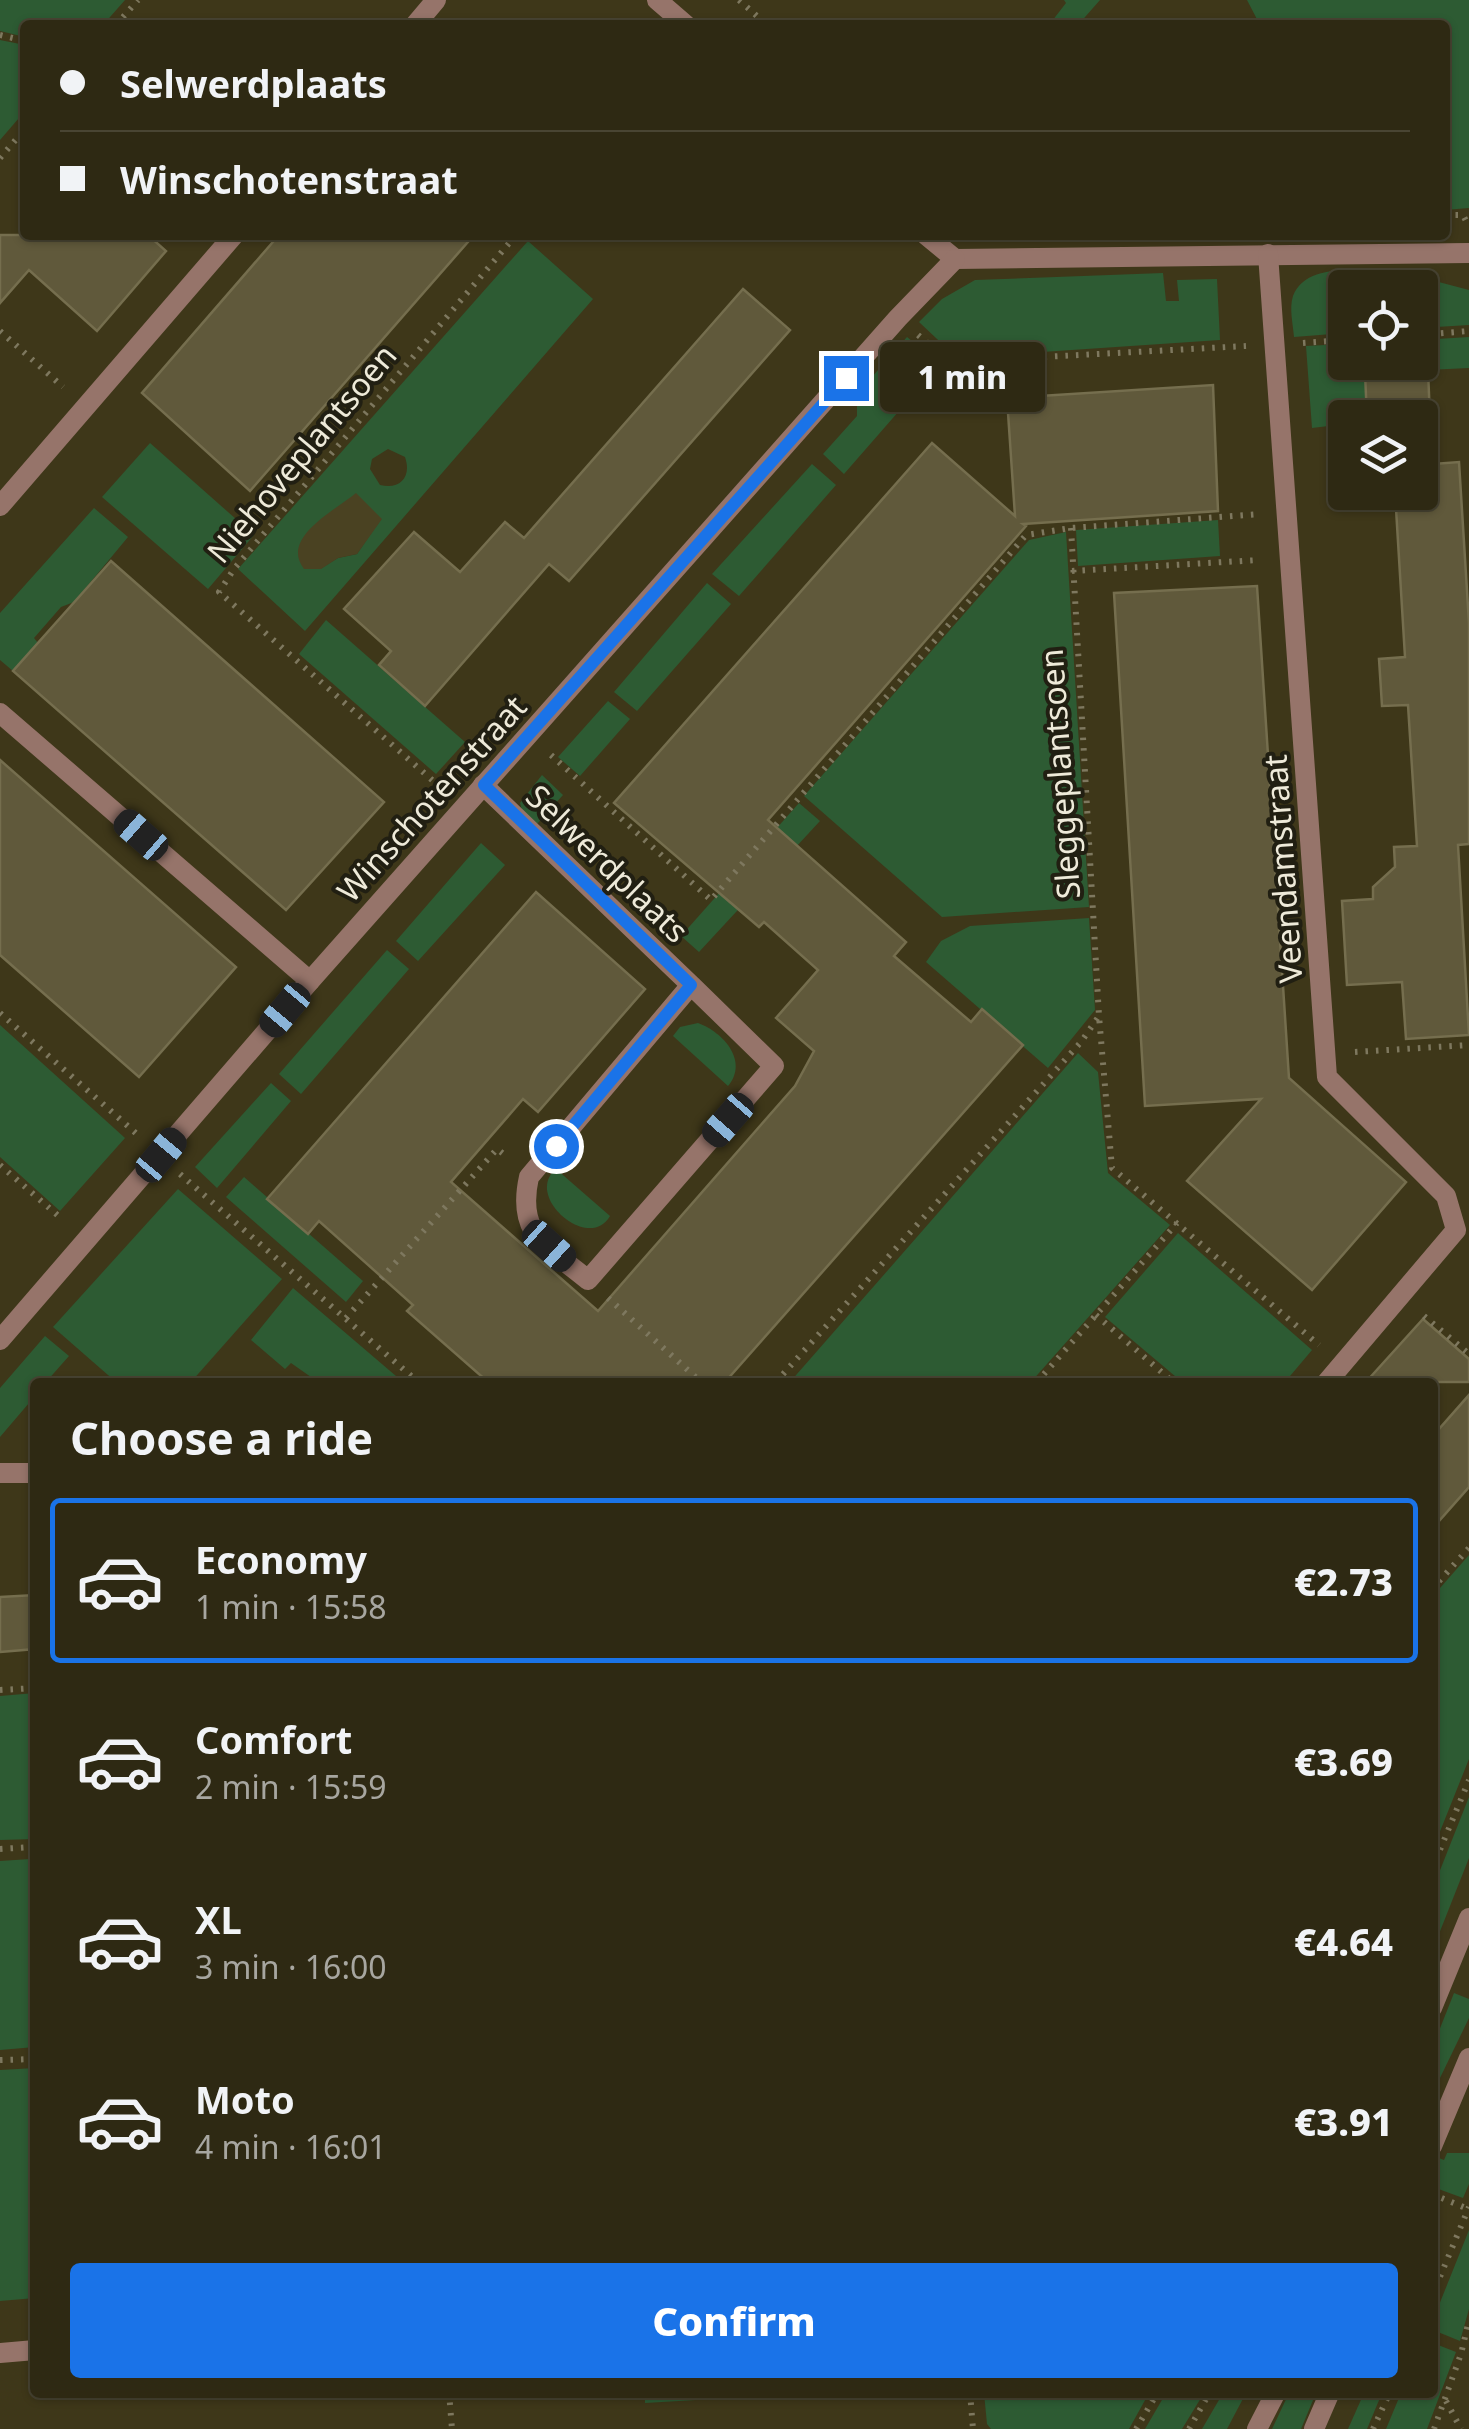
<!DOCTYPE html>
<meta charset="utf-8">
<style>
body{margin:0;font-family:"Noto Sans",sans-serif;background:#3a3521;color:#f1f3f6;height:100vh;display:flex;flex-direction:column;font-size:38px;white-space:nowrap}
*{box-sizing:border-box;margin:0}
p{font-size:32px;color:#a7a6a0}
.icon{flex:none;width:55px;height:55px;fill:none;stroke:currentColor;stroke-width:2;stroke-linecap:round;stroke-linejoin:round}
.map{position:relative;flex:1;overflow:hidden}
.details{position:absolute;left:30px;top:1378px;width:1408px;height:1020px;display:flex;flex-direction:column;background:#2e2913;border-radius:10px;box-shadow:0 2px 8px #0004,0 0 0 2px #494533}
.details>*{flex:none}
.banner{position:absolute;left:20px;top:20px;width:1430px;height:220px;border-radius:10px;box-shadow:0 2px 8px #0004,0 0 0 2px #494533;display:grid;align-content:center;height:220px;padding:0 40px;background:#2e2913}
.tools{position:absolute;left:1328px;top:270px;display:grid;gap:20px}
.tools a{display:grid;place-items:center;width:110px;height:110px;border-radius:10px;background:#2e2913;box-shadow:0 2px 8px #0004,0 0 0 2px #494533;font-size:50px}
.end{position:absolute;width:45px;height:45px;margin:-22px;border:12px solid #1a73e8;background:#fff;box-shadow:0 0 0 5px #fff}
.from{border-radius:50%}
.bubble{position:absolute;height:70px;border-radius:10px;background:#2e2913;box-shadow:0 2px 8px #0004,0 0 0 2px #494533;font-size:32px;font-weight:800;line-height:70px;text-align:center}
.car{position:absolute;width:30px;height:60px;margin:-30px -15px;border-radius:12px;box-shadow:0 0 8px 2px #0007;background:linear-gradient(#222 24%,#8ab4d8 0 40%,#222 0 76%,#8ab4d8 0 86%,#222 0)}
.banner b{display:flex;align-items:center;gap:35px;height:95px;font-size:38px}
.banner b+b{border-top:2px solid #494533}
.banner i{width:25px;height:25px;background:#f1f3f6}
ul{padding:0;list-style:none}
li{display:flex;align-items:center;gap:30px;height:165px;margin:0 20px 15px;padding:0 20px;border:5px solid transparent;border-radius:10px}
li div{flex:1}
li b{display:block;font-size:38px}
li em{font-style:normal;font-weight:800}
li.active{border-color:#1a73e8}
li>.icon{width:90px;height:90px;stroke-width:1.5}
h2{padding:0 40px;font-size:45px;line-height:120px}
.button{display:flex;gap:20px;margin-top:auto;padding:20px 40px}
.button a{flex:1;height:115px;border-radius:10px;background:#1a73e8;color:#fff;font-size:40px;font-weight:800;line-height:115px;text-align:center}
.map>svg:first-child{display:block}
.green{fill:#2d5b33;fill-rule:evenodd}
.sand{fill:#4a4222}
.building{fill:#60593b;stroke:#756e4e;stroke-width:2.5}
.lines{fill:none;stroke-linecap:round;stroke-linejoin:round}
.path{stroke:#7e785f;stroke-width:6;stroke-dasharray:2.5 8;stroke-linecap:butt}
.service{stroke:#96746a;stroke-width:20}
.minor{stroke:#96746a;stroke-width:20}
.tertiary{stroke:#96746a;stroke-width:20}
.route{stroke:#1a73e8;stroke-width:12}
.labels{text-anchor:middle;dominant-baseline:central;stroke-width:8;stroke-linejoin:round;paint-order:stroke}
.street-label{font-size:32px;fill:#eeead9;stroke:#211f12}
</style>
<div class="map">
<svg width="1469" height="2429" viewBox="0 0 1469 2429">
<rect width="100%" height="100%" fill="#3e3719"/>
<g class="green">
<polygon points="0,0 125,0 103,25 25,25 25,37 0,31"/>
<polygon points="1064,0 1100,0 1078,25 1049,25 1066,3"/>
<polygon points="1247,0 1469,0 1469,208 1445,210 1445,25 1260,25"/>
<polygon points="0,40 25,45 25,111 0,140"/>
<path d="M528 241 593 299 305 631 238 569ZM388 449 405 457C412 477 400 490 380 485L370 469 372 459ZM356 494 381 519 357 554 338 558 320 569Z"/>
<path d="M1397 271 1469 290V325L1420 328V288H1345V333L1294 337C1293 324 1289 308 1293 296 1307 260 1367 272 1397 271Z"/>
<polygon points="1163,273 1166,301 1179,301 1177,280 1217,279 1220,340 967,357 954,355 919,322 942,299 975,280"/>
<polygon points="907,337 940,364 844,474 823,454 857,416 857,394"/>
<polygon points="1469,337 1469,368 1365,373 1367,417 1345,418 1345,424 1312,428 1306,346 1345,344 1345,362 1420,362 1420,340"/>
<polygon points="150,443 254,535 208,589 102,497"/>
<polygon points="812,464 836,485 739,596 712,574"/>
<polygon points="94,508 128,537 74,602 61,607 34,638 38,643 13,671 0,660 0,613"/>
<polygon points="1218,520 1220,556 1078,566 1076,530"/>
<polygon points="1066,532 1089,907 942,917 804,796 1029,540"/>
<polygon points="707,583 731,604 637,711 614,692"/>
<polygon points="326,620 465,742 436,774 299,654"/>
<polygon points="608,701 630,719 580,776 558,757"/>
<polygon points="542,775 563,795 537,824 523,814 520,803"/>
<polygon points="799,803 820,821 699,952 681,936"/>
<polygon points="481,843 505,865 418,961 396,941"/>
<polygon points="1089,918 1095,1010 1048,1068 926,962 941,941 970,926"/>
<polygon points="387,950 409,969 301,1094 279,1074"/>
<path d="M698 1023C723 1032 749 1061 728 1086L673 1036 680 1027Z"/>
<polygon points="0,1025 125,1138 60,1211 0,1157"/>
<polygon points="1078,1053 1098,1072 1108,1173 1170,1225 1031,1382 790,1382"/>
<polygon points="271,1083 291,1101 217,1188 195,1167"/>
<path d="M556 1169 610 1216C589 1253 523 1196 556 1169Z"/>
<polygon points="244,1177 363,1281 346,1302 226,1197"/>
<polygon points="178,1189 282,1279 191,1382 116,1382 53,1327"/>
<polygon points="1178,1233 1312,1350 1285,1382 1182,1382 1105,1317"/>
<polygon points="293,1288 403,1382 318,1382 291,1363 285,1369 251,1340"/>
<polygon points="45,1336 69,1356 46,1382 35,1382 35,1396 0,1437 0,1388"/>
<polygon points="1469,1555 1469,1759 1433,1849 1433,1596"/>
<polygon points="35,1693 35,1839 0,1840 0,1696"/>
<polygon points="1469,1797 1469,1858 1433,1949 1433,1888"/>
<polygon points="30,1859 35,1944 35,2047 0,2050 0,1861"/>
<polygon points="1454,1993 1469,1999 1469,2018 1440,2078 1433,2079 1433,2046"/>
<polygon points="35,2068 35,2298 0,2301 0,2070"/>
<polygon points="1447,2153 1469,2153 1469,2184 1463,2198 1433,2187 1439,2158 1444,2160"/>
<polygon points="1469,2230 1469,2309 1460,2341 1433,2330 1433,2320"/>
<polygon points="1433,2343 1456,2352 1427,2429 1386,2429 1401,2393 1432,2392"/>
<polygon points="645,2393 730,2393 730,2398 645,2403"/>
<polygon points="984,2393 984,2392 1149,2393 1129,2429 991,2429 987,2424"/>
<polygon points="1166,2393 1204,2393 1182,2429 1145,2429"/>
<polygon points="1223,2393 1246,2393 1227,2429 1202,2429"/>
<polygon points="1289,2393 1316,2393 1301,2429 1272,2429"/>
<polygon points="1364,2393 1382,2393 1367,2429 1348,2429"/>
</g>
<path class="sand" d="M356 493 382 519 357 554 338 558 321 569H304C280 538 334 511 356 493Z"/>
<g class="building">
<polygon points="0,235 148,235 166,251 97,331 29,270 0,303"/>
<polygon points="279,235 474,235 250,491 142,393"/>
<polygon points="743,289 790,330 569,581 549,564 425,706 379,665 391,651 344,609 414,532 460,572 505,522 524,538"/>
<polygon points="1428,370 1430,418 1367,418 1365,373"/>
<polygon points="1213,385 1218,511 1023,524 1026,526 768,820 906,942 894,956 971,1022 982,1009 1023,1045 725,1382 488,1382 407,1311 413,1305 319,1221 308,1234 267,1199 536,892 645,989 538,1112 523,1099 451,1182 598,1311 795,1086 814,1051 776,1018 818,970 764,922 759,927 614,803 932,443 1015,516 1007,398"/>
<polygon points="1459,462 1469,623 1469,844 1458,845 1469,1035 1406,1039 1402,982 1347,985 1342,901 1373,899 1373,887 1395,867 1394,847 1417,846 1408,705 1382,706 1379,659 1405,657 1395,492 1420,492 1420,465"/>
<polygon points="111,561 384,802 286,910 13,671"/>
<polygon points="1257,586 1289,1078 1406,1182 1312,1290 1187,1181 1261,1099 1145,1106 1114,593"/>
<polygon points="0,760 236,967 139,1077 0,955"/>
<polygon points="1423,1319 1469,1359 1469,1382 1366,1382"/>
<polygon points="1469,1395 1469,1487 1432,1529 1432,1437"/>
<polygon points="35,1595 35,1649 0,1652 0,1597"/>
</g>
<g class="lines">
<g class="path">
<polyline points="739,0 767,25"/>
<polyline points="116,25 138,0"/>
<polyline points="0,35 25,41"/>
<polyline points="0,158 25,129"/>
<polyline points="1445,215 1463,215 1468,225"/>
<polyline points="0,331 63,387"/>
<polyline points="918,335 950,362 1246,346"/>
<polyline points="1420,335 1469,331"/>
<polyline points="1303,343 1345,340"/>
<polyline points="1071,528 1099,1016 1112,1168 1319,1345"/>
<polyline points="1072,571 1259,560"/>
<polyline points="551,755 711,900 1026,535 1071,528 1260,514"/>
<polyline points="440,787 219,592 234,569 516,235"/>
<polyline points="0,1013 138,1135"/>
<polyline points="1355,1052 1469,1045"/>
<polyline points="0,1165 63,1220"/>
<polyline points="180,1174 418,1382"/>
<polyline points="608,1298 701,1382"/>
<polyline points="1096,1315 1173,1382"/>
<polyline points="1424,1316 1469,1354"/>
<polyline points="346,1318 497,1149 506,1156"/>
<polyline points="776,1382 1081,1042 1099,1016"/>
<polyline points="1037,1382 1177,1223"/>
<polyline points="1432,1589 1469,1548"/>
<polyline points="0,1690 35,1688"/>
<polyline points="33,1847 35,1873"/>
<polyline points="0,1849 33,1847"/>
<polyline points="1432,1869 1469,1780"/>
<polyline points="0,2060 35,2059"/>
<polyline points="1432,2194 1468,2209"/>
<polyline points="1432,2296 1469,2207"/>
<polyline points="449,2392 452,2429"/>
<polyline points="970,2392 973,2429"/>
<polyline points="1446,2401 1461,2429"/>
<polyline points="1136,2429 1158,2392"/>
<polyline points="1189,2429 1210,2392"/>
<polyline points="1373,2429 1390,2392"/>
<polyline points="1434,2429 1461,2354 1469,2320"/>
</g>
<polyline class="service" points="0,1473 35,1473"/>
<g class="minor">
<polyline points="657,0 686,25"/>
<polyline points="415,25 436,0"/>
<polyline points="926,235 955,259 1469,253"/>
<polyline points="1268,254 1327,1077 1446,1196 1456,1230 1327,1382"/>
<polyline points="0,506 234,235"/>
<polyline points="0,713 310,981"/>
<path d="M483 785 691 985 529 1177C516 1235 547 1246 588 1280L774 1066 691 985"/>
<polyline points="0,1340 310,981 898,318 955,259"/>
<polyline points="0,2353 35,2350"/>
</g>
<g class="tertiary">
<polyline points="1432,2008 1469,1918"/>
<polyline points="1432,2146 1469,2058"/>
<polyline points="1257,2429 1276,2392"/>
<polyline points="1314,2429 1330,2392"/>
</g>
</g>
<g class="lines">
<polyline class="route" points="556,1146 691,985 484,785 846,378"/>
</g>
<g class="labels">
<g class="street-label">
<text transform="translate(301 453) rotate(-50)">Niehoveplantsoen</text>
<text transform="translate(1059 774) rotate(-94)">Sleggeplantsoen</text>
<text transform="translate(431 798) rotate(-48)">Winschotenstraat</text>
<text transform="translate(608 863) rotate(44)">Selwerdplaats</text>
<text transform="translate(1282 869) rotate(-94)">Veendamstraat</text>
</g>
</g>
</svg>
<div class="tools">
<a><svg class="icon" aria-label="locate" viewBox="0 0 24 24"><circle cx="12" cy="12" r="6"/><path d="M12 2v4M12 18v4M2 12h4M18 12h4"/></svg></a>
<a><svg class="icon" aria-label="layers" viewBox="0 0 24 24"><path d="M12 4l9 5-9 5-9-5zM3 14l9 5 9-5"/></svg></a>
</div>
<i class="end from" style="left:556px;top:1146px"></i>
<i class="end" style="left:846px;top:378px"></i>
<div class="bubble" style="left:880px;top:342px;width:165px">1 min</div>
<i class="car" style="left:141px;top:835px;rotate:311deg"></i>
<i class="car" style="left:285px;top:1010px;rotate:220deg"></i>
<i class="car" style="left:728px;top:1120px;rotate:221deg"></i>
<i class="car" style="left:161px;top:1155px;rotate:40deg"></i>
<i class="car" style="left:549px;top:1246px;rotate:132deg"></i>
<div class="banner">
<b><i class="from"></i>Selwerdplaats</b>
<b><i></i>Winschotenstraat</b>
</div>
<section class="details">
<h2>Choose a ride</h2>
<ul>
<li class="active"><svg class="icon" aria-label="car" viewBox="0 0 24 24"><path d="M5 17H2v-5l4-1 3-4h7l3 4 3 1v5h-3M9 17h6M6 11h13"/><circle cx="7" cy="17" r="2"/><circle cx="17" cy="17" r="2"/></svg><div><b>Economy</b><p>1 min · 15:58</p></div><em>€2.73</em></li>
<li><svg class="icon" aria-label="car" viewBox="0 0 24 24"><path d="M5 17H2v-5l4-1 3-4h7l3 4 3 1v5h-3M9 17h6M6 11h13"/><circle cx="7" cy="17" r="2"/><circle cx="17" cy="17" r="2"/></svg><div><b>Comfort</b><p>2 min · 15:59</p></div><em>€3.69</em></li>
<li><svg class="icon" aria-label="car" viewBox="0 0 24 24"><path d="M5 17H2v-5l4-1 3-4h7l3 4 3 1v5h-3M9 17h6M6 11h13"/><circle cx="7" cy="17" r="2"/><circle cx="17" cy="17" r="2"/></svg><div><b>XL</b><p>3 min · 16:00</p></div><em>€4.64</em></li>
<li><svg class="icon" aria-label="car" viewBox="0 0 24 24"><path d="M5 17H2v-5l4-1 3-4h7l3 4 3 1v5h-3M9 17h6M6 11h13"/><circle cx="7" cy="17" r="2"/><circle cx="17" cy="17" r="2"/></svg><div><b>Moto</b><p>4 min · 16:01</p></div><em>€3.91</em></li>
</ul>
<div class="button"><a>Confirm</a></div>
</section>
</div>
